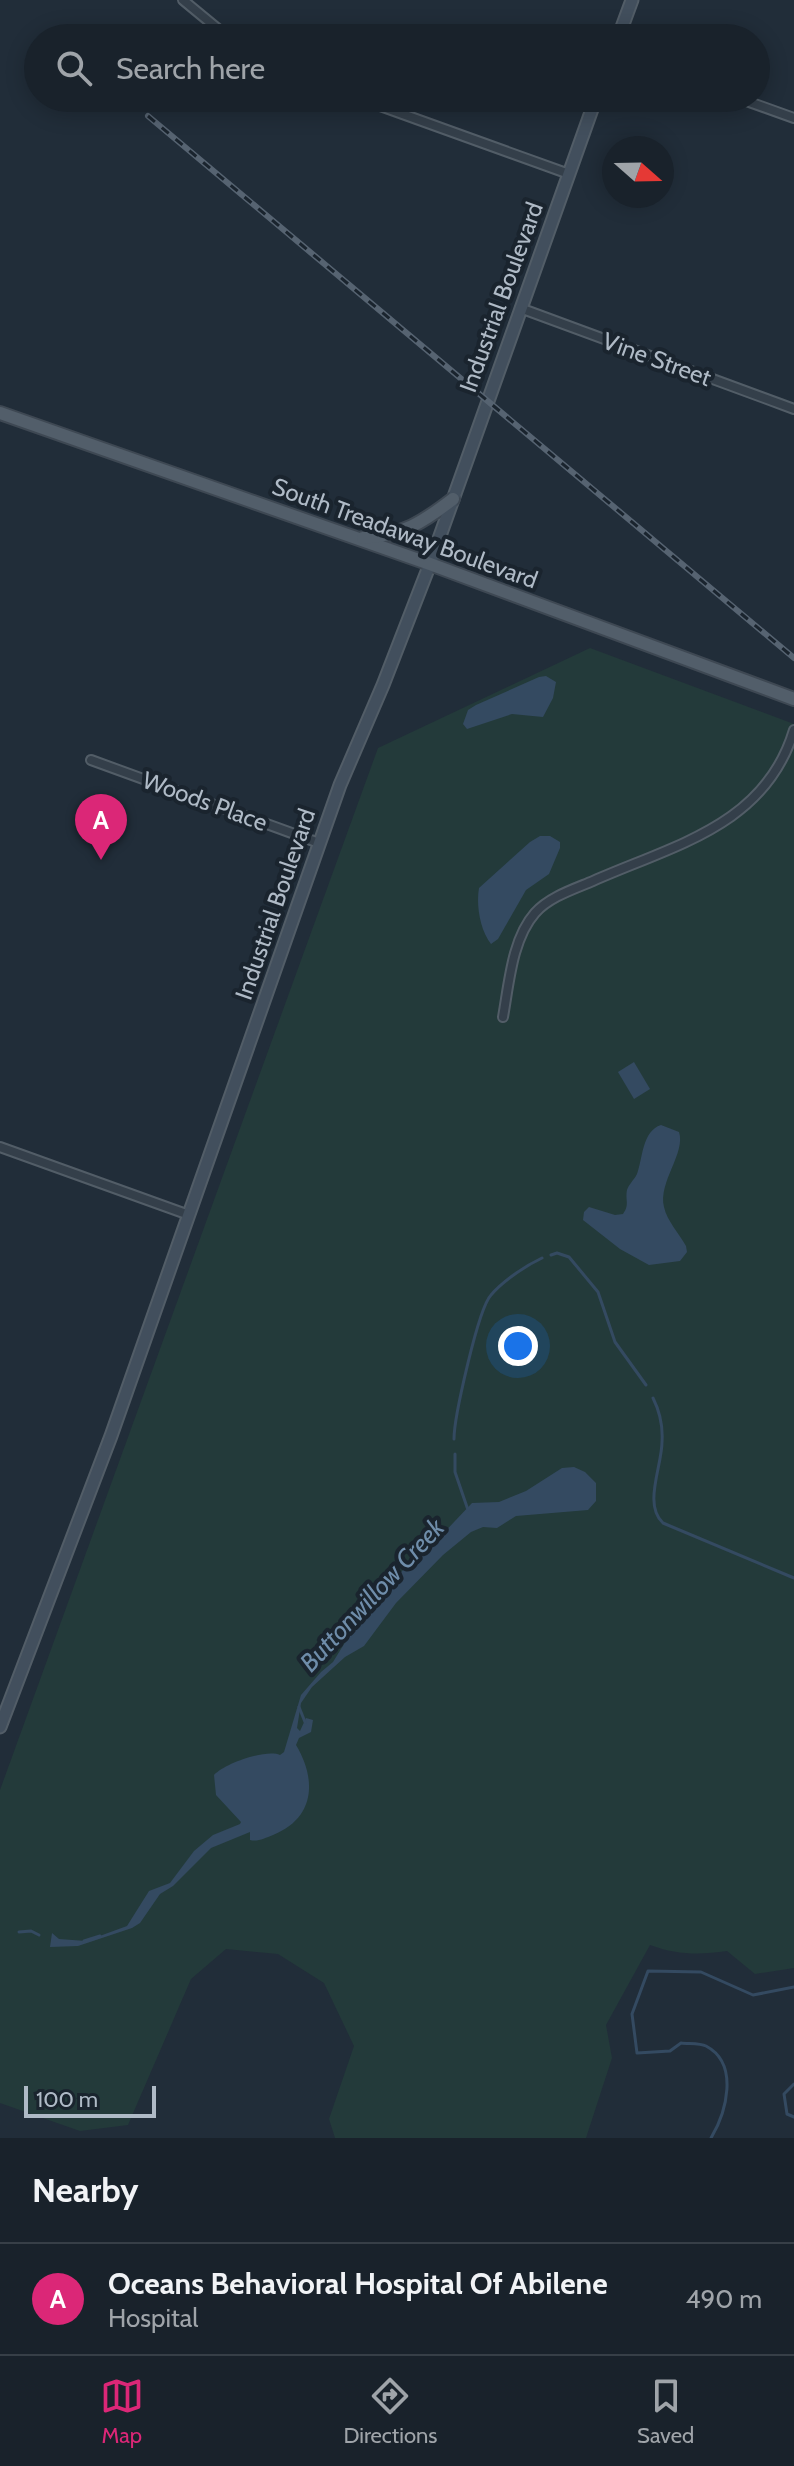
<!DOCTYPE html>
<html lang="en">
<head>
<meta charset="utf-8">
<style>
  :root { --surface:#19222b; --page:#262f37; --text:#f1f3f6; --muted:#9fa4a9; --line:#373f47; --accent:#db2777 }
  body { margin:0; font-family:Cabin,sans-serif; background:var(--page); color:var(--text) }
  .compass { position:absolute; left:602px; top:136px; width:72px; height:72px; border-radius:50%; background:var(--surface); box-shadow:0 4px 20px #0003; rotate:110deg }
  .scale { position:absolute; left:24px; bottom:20px; width:132px; box-sizing:border-box; padding-left:8px; border:4px solid #afbac6; border-top:0; font-size:22px; line-height:28px; white-space:nowrap; color:#afbac6; -webkit-text-stroke:6px #1a242e; paint-order:stroke }
  .you { position:absolute; left:518px; top:1346px; width:28px; height:28px; margin:-20px; border:6px solid #fff; border-radius:50%; background:#1a73e8; box-shadow:0 0 0 12px #1a73e833 }
  .badge { display:grid; place-items:center; width:52px; height:52px; border-radius:50%; background:var(--accent); color:#fff; font-size:26px; font-weight:700 }
  .pin { position:absolute; translate:-50% -66px; filter:drop-shadow(0 2px 4px #0008) }
  .pin::after { content:''; position:absolute; top:42px; width:28px; height:24px; background:inherit; clip-path:polygon(0 0,100% 0,50% 100%) }
  .list { margin:0; padding:0; list-style:none }
  h2 { display:flex; justify-content:space-between; align-items:center; height:104px; margin:0; padding:0 32px; font-size:34px }
  h2 small { font-size:26px; font-weight:400; color:var(--muted) }
  .list li { display:grid; grid-template-columns:52px 1fr auto; gap:24px; align-items:center; box-sizing:border-box; height:112px; padding:0 32px; border-top:2px solid var(--line) }
  .list b { display:block; font-size:30px; white-space:nowrap }
  .list p { margin:0; font-size:26px; white-space:nowrap; color:var(--muted) }
  .list em { font-size:26px; font-style:normal; color:var(--muted) }
  .icon { flex:none; width:44px; height:44px; fill:none; stroke:currentColor; stroke-width:2; stroke-linecap:round; stroke-linejoin:round }
  .map { position:relative; flex:none; width:794px; height:2138px; overflow:hidden }
  .search { position:absolute; background:var(--surface); box-shadow:0 4px 20px #0003; left:24px; right:24px; top:24px; height:88px; display:flex; align-items:center; gap:20px; box-sizing:border-box; padding:0 28px; border-radius:44px; color:var(--muted); font-size:30px }
  .sheet { height:216px; background:var(--surface) }
  nav { display:flex; justify-content:space-around; align-items:center; box-sizing:border-box; height:112px; border-top:2px solid var(--line); background:var(--surface); font-size:22px; color:var(--muted) }
  nav a { display:grid; justify-items:center; gap:4px }
  nav .on { color:var(--accent) }
  .map>svg:first-child { display:block }
  .green { fill:#233a3a }
  .water { fill:#344a61 }
  .lines { fill:none; stroke-linecap:round; stroke-linejoin:round }
  .stream { stroke:#344a61; stroke-width:3 }
  .minor-casing { stroke:#525d67; stroke-width:12 }
  .secondary-casing { stroke:#525d67; stroke-width:15 }
  .primary-casing { stroke:#3e4853; stroke-width:16 }
  .minor { stroke:#343f4a; stroke-width:8 }
  .secondary { stroke:#424f5d; stroke-width:11 }
  .primary { stroke:#525e6a; stroke-width:12 }
  .rail-casing { stroke:#566371; stroke-width:6 }
  .rail { stroke:#1a242e; stroke-width:3; stroke-dasharray:9; stroke-linecap:butt }
  .labels { text-anchor:middle; dominant-baseline:central; stroke-width:8; stroke-linejoin:round; paint-order:stroke }
  .street-label { font-size:24px; fill:#afbac6; stroke:#1a242e }
  .water-label { font-size:26px; font-style:italic; fill:#6f8daa; stroke:#1a242e }
</style>
</head>
<body>
<div class="map">
<svg width="794" height="2138" viewBox="0 0 794 2138">
  <rect width="100%" height="100%" fill="#212d39"/>
  <path class="green" d="M590,648l204,76v1244l-39,6 -28,-23c-27,4 -50,4 -77,-6l-44,80 6,33 -26,80h-251l-6,-19 25,-73 -30,-63 -46,-29 -52,-5 -35,30 -63,146 -48,6 -80,-28v-313l378,-1042z"/>
  <g class="water">
    <polygon points="546,676 556,682 553,698 543,717 512,714 467,729 463,724 468,710 476,705 539,677"/>
    <path d="M540,836h10l10,6v6l-11,26 -23,16 -28,49 -7,5c-11,-14 -15,-39 -12,-56l51,-46z"/>
    <polygon points="634,1062 650,1089 634,1099 618,1072"/>
    <path d="M661,1125l18,7c7,21 -21,50 -15,75 3,14 15,26 22,39l1,6 -7,9 -31,4 -29,-16 -37,-29 1,-8 5,-5 26,8 8,-1c7,-9 2,-14 4,-24 2,-6 7,-10 10,-16 6,-16 5,-43 24,-49z"/>
    <path d="M574,1467l11,5 11,11v18l-8,9 -72,6 -19,12 -14,-1 -12,5 -28,23 -47,48 -32,43 -19,11 -33,30 -11,16 -4,25 3,3 6,-13 7,2 -2,12 -12,6 -3,7c21,35 19,73 -23,90 -8,3 -15,7 -23,5v-8l-39,16 -38,38 -13,8 -20,29 -8,5 -54,18 -28,1 2,-14 7,6 27,2 41,-15 22,-35 21,-8 24,-32 19,-16 27,-11 1,-2 -25,-27 -2,-20c11,-12 52,-26 66,-20l4,-3 17,-57 20,-23 12,-10 19,-31 56,-67 30,-25 34,-36 27,-1 27,-11 36,-23z"/>
  </g>
  <g class="lines">
    <g class="stream">
      <polyline points="551,1255 557,1253 569,1257 598,1292 615,1342 646,1385"/>
      <path d="M653,1398c7,14 10,29 9,44 0,24 -19,63 1,81l131,55"/>
      <path d="M454,1439c0,-21 24,-130 37,-144 12,-14 34,-29 51,-37"/>
      <polyline points="455,1454 455,1472 468,1510"/>
      <polyline points="299,1707 305,1722"/>
      <polyline points="19,1932 31,1931 39,1935"/>
      <polyline points="84,1941 100,1936"/>
      <polyline points="794,2084 784,2094 787,2114 794,2117"/>
      <path d="M711,2138c15,-25 29,-74 -5,-92 -6,-3 -18,-2 -25,-3l-11,8 -33,2 -5,-39 16,-43 53,1 52,23 41,-8"/>
    </g>
    <g class="minor-casing">
      <g id="minor">
        <polyline points="183,0 229,38"/>
        <polyline points="358,98 569,174"/>
        <polyline points="738,98 794,118"/>
        <polyline points="520,308 794,409"/>
        <polyline points="91,760 319,843"/>
        <path d="M503,1017c6,-33 9,-78 32,-104 14,-16 39,-24 58,-32 81,-36 172,-55 201,-151"/>
        <polyline points="0,1147 189,1215"/>
      </g>
    </g>
    <g class="secondary-casing">
      <g id="secondary">
        <polyline points="618,38 632,0"/>
        <polyline points="0,1727 111,1436 340,785 383,685 430,564 596,98"/>
      </g>
    </g>
    <g class="primary-casing">
      <g id="primary">
        <polyline points="0,413 430,564 794,699"/>
        <path d="M363,538c40,-3 59,-15 90,-39"/>
      </g>
    </g>
    <use href="#minor" class="minor"/>
    <use href="#secondary" class="secondary"/>
    <use href="#primary" class="primary"/>
    <g class="rail-casing">
      <polyline id="rail" points="148,116 794,658"/>
    </g>
    <use href="#rail" class="rail"/>
  </g>
  <g class="labels">
    <g class="street-label">
      <text transform="translate(501 297) rotate(-70)">Industrial Boulevard</text>
      <text transform="translate(657 359) rotate(20)">Vine Street</text>
      <text transform="translate(405 533) rotate(20)">South Treadaway Boulevard</text>
      <text transform="translate(205 801) rotate(20)">Woods Place</text>
      <text transform="translate(275 904) rotate(-71)">Industrial Boulevard</text>
    </g>
    <g class="water-label">
      <text transform="translate(372 1595) rotate(-47)">Buttonwillow Creek</text>
    </g>
  </g>
</svg>
<svg class="compass" viewBox="-18 -18 36 36"><path d="M0-13l5 13h-10z" fill="#e53935"/><path d="M0 13l5-13h-10z" fill="#9fa4a9"/></svg>
<div class="scale">100 m</div>
<div class="you"></div>
<div class="pin badge" style="left:101px;top:860px">A</div>
<div class="search"><svg class="icon" aria-label="search" viewBox="0 0 24 24"><circle cx="10" cy="10" r="6"/><path d="M15 15l6 6"/></svg>Search here</div>
</div>
<section class="sheet">
<h2>Nearby<small></small></h2>
<ul class="list">
<li><span class="badge">A</span><div><b>Oceans Behavioral Hospital Of Abilene</b><p>Hospital</p></div><em>490 m</em></li>
</ul>
</section>
<nav>
<a class="on"><svg class="icon" aria-label="map" viewBox="0 0 24 24"><path d="M3 6l6-2 6 2 6-2v14l-6 2-6-2-6 2zM9 4v14M15 6v14"/></svg>Map</a>
<a><svg class="icon" aria-label="directions" viewBox="0 0 24 24"><path d="M12 3l9 9-9 9-9-9zM9 14v-3h6M13 9l2 2-2 2"/></svg>Directions</a>
<a><svg class="icon" aria-label="saved" viewBox="0 0 24 24"><path d="M7 4h10v16l-5-4-5 4z"/></svg>Saved</a>
</nav>
</body>
</html>
